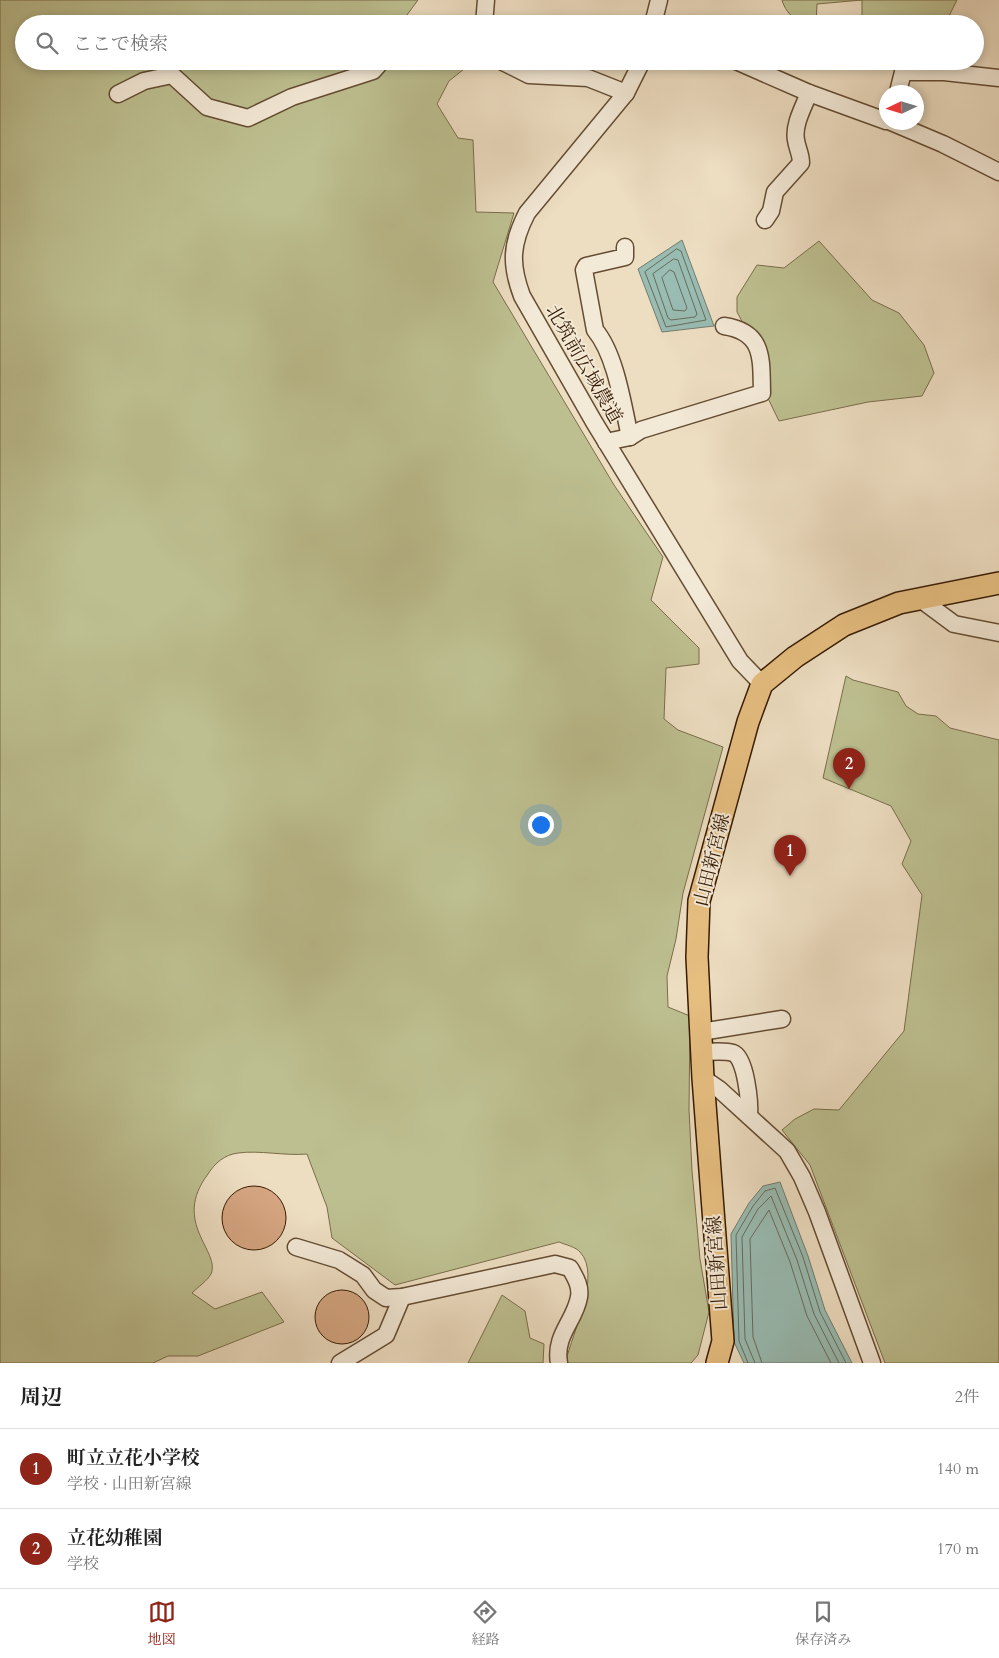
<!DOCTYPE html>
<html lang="ja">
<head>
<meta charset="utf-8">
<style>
  :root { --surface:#fff; --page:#f6f6f6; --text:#222; --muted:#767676; --line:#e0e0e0; --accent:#8f2418 }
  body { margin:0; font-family:Cardo,"Noto Serif JP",serif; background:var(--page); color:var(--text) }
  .compass { position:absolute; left:879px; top:85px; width:45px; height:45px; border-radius:50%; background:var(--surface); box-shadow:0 2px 8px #0003; rotate:266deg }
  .you { position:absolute; left:540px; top:824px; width:18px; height:18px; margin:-12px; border:4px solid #fff; border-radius:50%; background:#1a73e8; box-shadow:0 0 0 8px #1a73e833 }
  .badge { display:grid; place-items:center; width:32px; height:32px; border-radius:50%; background:var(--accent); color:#fff; font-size:16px; font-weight:700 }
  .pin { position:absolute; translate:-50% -41px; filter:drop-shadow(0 1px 2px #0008) }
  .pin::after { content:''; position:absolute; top:26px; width:18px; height:15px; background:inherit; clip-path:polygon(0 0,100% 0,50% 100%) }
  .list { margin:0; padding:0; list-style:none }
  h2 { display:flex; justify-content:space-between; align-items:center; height:65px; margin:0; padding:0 20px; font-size:21px }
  h2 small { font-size:16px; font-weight:400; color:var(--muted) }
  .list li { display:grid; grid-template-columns:32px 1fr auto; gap:15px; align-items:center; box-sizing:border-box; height:80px; padding:0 20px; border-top:1px solid var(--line) }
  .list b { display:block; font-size:19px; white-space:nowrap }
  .list p { margin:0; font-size:16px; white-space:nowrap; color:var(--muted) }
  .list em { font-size:16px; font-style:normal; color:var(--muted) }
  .icon { flex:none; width:28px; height:28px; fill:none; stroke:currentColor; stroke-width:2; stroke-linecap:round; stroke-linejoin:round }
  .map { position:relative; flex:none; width:999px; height:1363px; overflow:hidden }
  .search { position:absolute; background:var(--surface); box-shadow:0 2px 8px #0003; left:15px; right:15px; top:15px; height:55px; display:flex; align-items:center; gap:12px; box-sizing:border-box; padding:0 18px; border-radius:28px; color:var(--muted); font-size:19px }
  .sheet { height:225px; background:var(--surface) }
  nav { display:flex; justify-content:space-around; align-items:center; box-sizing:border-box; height:70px; border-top:1px solid var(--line); background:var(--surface); font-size:14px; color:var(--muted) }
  nav a { display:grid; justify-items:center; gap:2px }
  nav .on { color:var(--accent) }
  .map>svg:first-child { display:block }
  .green { fill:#bdbf90; stroke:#7a6d4a }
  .water { fill:#99bcb3; stroke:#727c6d }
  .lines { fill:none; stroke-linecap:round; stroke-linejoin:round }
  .shore { stroke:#686c5b; stroke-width:1 }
  .building { fill:#d5a681; stroke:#371b03 }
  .minor-casing { stroke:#644c32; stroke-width:19 }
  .major-casing { stroke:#371b03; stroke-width:24 }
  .minor { stroke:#f3e9d7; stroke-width:16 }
  .major { stroke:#e6be80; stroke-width:21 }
  .labels { text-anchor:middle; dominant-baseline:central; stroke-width:4; stroke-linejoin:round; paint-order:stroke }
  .street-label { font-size:19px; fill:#371b03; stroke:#f3e9d7 }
</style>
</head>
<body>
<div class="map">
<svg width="999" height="1363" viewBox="0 0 999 1363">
  <rect width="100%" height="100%" fill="#edddc1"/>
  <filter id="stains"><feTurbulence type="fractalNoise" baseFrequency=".004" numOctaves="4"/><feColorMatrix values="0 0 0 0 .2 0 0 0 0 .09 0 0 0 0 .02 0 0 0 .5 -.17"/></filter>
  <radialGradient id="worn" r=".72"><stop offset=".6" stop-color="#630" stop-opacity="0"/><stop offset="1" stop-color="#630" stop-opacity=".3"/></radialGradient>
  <g class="green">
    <path d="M0,0h418l-14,19 8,5h-388v37h450l-25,20 -12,23 21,34 15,2 3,72 38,1 -21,69 121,203 49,72 -12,43 48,48v16l-33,4 -2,51 14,11 45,17 -40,146 -7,46 -9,37 1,31 22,9 -1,94 3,61 8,88 9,53 -11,43 -7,8h-123l-2,-2c6,-28 36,-86 14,-109 -4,-5 -14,-7 -21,-10l-164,43 -63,-47 -5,-31 -20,-53c-23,2 -47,-4 -69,-1 -14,2 -23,10 -30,21 -37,49 13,77 3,100 -3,6 -14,14 -19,19l23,16 47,-17 22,30 -86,34h-30l-15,7h-153z"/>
    <path d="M782,0h175l-12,24h-83v-24l-45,4 -1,20c-16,0 -29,-7 -34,-24z"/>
    <polygon points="819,241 872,300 899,313 924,345 934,373 922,396 868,402 779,421 761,384 757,349 737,312 737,297 757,265 784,268"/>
    <polygon points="846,676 853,680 898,692 906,706 918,714 936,716 950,728 999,740 999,1363 885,1363 810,1165 782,1130 795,1119 814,1109 839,1110 904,1031 922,895 902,864 911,841 891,806 823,778"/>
    <polygon points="502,1295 525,1311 530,1338 544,1344 543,1363 468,1363"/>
  </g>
  <g class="water">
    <polygon points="682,240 714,326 662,332 638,269"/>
    <polygon points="780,1182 808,1256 825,1310 852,1363 744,1363 734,1342 731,1234 749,1203 763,1186"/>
  </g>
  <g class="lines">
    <g class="shore">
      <polygon points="677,249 681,251 706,320 666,327 645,272"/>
      <polygon points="674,259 678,260 697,314 695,317 671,320 668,318 653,274"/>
      <polygon points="670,270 674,272 687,308 685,311 673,310 662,278"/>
      <polyline points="748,1363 739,1341 736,1235 753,1206 765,1191 775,1188 803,1257 820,1312 846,1363"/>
      <polyline points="755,1363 745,1339 742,1237 758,1209 771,1196 797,1260 814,1314 839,1363"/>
      <polyline points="762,1363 753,1337 750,1239 769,1210 790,1262 807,1316 831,1363"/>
    </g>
  </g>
  <g class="building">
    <circle cx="254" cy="1218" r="32"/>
    <circle cx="342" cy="1317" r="27"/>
  </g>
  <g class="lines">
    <g class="minor-casing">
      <g id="minor">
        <polyline points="484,24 486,0"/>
        <polyline points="653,24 659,0"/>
        <polyline points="501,61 529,75 588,78 626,93"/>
        <path d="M642,61l-16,32 -99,120c-16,31 -17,51 -5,83l72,126 146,239 22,23"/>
        <polyline points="736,61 809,93 886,121"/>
        <polyline points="898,92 903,72 944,72 999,78"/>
        <polyline points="118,94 144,81 172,75 207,107 248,118 292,97 373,71 382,61"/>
        <polyline points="891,122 943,144 999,172"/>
        <path d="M765,220l6,-9 4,-19 26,-29c0,-9 -4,-15 -5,-23 -3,-15 8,-34 13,-47"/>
        <path d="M625,247v10l-39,9 -2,4 11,60c21,25 28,76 35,107"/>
        <path d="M606,442l24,-5 11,-7 121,-37c-1,-33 3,-61 -38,-67"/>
        <polyline points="919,598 954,624 999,633"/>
        <polyline points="701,1032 782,1019"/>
        <path d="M702,1052c8,0 23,-2 31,1 13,4 17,51 16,63"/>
        <polyline points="703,1078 719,1089 787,1151 802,1177 817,1212 872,1363"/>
        <path d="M296,1247l43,13 24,15 11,15 12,8 16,-1 153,-33 15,4c5,9 11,18 9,29 -4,24 -25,38 -20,66"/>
        <polyline points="340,1363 386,1335 402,1297"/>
      </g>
    </g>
    <g class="major-casing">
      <polyline id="major" points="717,1363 723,1341 703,1078 697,957 699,901 748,722 762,684 795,657 844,625 899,603 999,583"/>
    </g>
    <use href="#minor" class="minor"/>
    <use href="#major" class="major"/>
  </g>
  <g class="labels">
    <g class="street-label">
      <text transform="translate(584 364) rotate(60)">北筑前広域農道</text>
      <text transform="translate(712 860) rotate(-76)">山田新宮線</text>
      <text transform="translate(717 1263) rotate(-94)">山田新宮線</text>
    </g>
  </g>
  <rect width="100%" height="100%" filter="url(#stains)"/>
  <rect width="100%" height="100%" fill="url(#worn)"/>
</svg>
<svg class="compass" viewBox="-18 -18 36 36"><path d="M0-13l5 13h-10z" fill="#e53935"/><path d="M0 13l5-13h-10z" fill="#767676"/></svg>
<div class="you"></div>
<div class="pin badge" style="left:790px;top:876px">1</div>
<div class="pin badge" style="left:849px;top:789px">2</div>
<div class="search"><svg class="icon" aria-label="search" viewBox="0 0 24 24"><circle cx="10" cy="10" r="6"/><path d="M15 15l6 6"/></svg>ここで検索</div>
</div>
<section class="sheet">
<h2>周辺<small>2件</small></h2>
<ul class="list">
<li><span class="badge">1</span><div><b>町立立花小学校</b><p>学校 · 山田新宮線</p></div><em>140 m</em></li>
<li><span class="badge">2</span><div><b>立花幼稚園</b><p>学校</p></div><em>170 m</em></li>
</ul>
</section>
<nav>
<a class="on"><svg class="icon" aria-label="map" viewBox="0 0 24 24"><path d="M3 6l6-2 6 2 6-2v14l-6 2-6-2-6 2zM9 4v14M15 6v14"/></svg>地図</a>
<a><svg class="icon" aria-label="directions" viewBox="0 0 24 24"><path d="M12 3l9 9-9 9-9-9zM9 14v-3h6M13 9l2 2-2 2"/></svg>経路</a>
<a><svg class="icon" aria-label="saved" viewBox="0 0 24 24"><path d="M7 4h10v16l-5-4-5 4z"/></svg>保存済み</a>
</nav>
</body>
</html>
